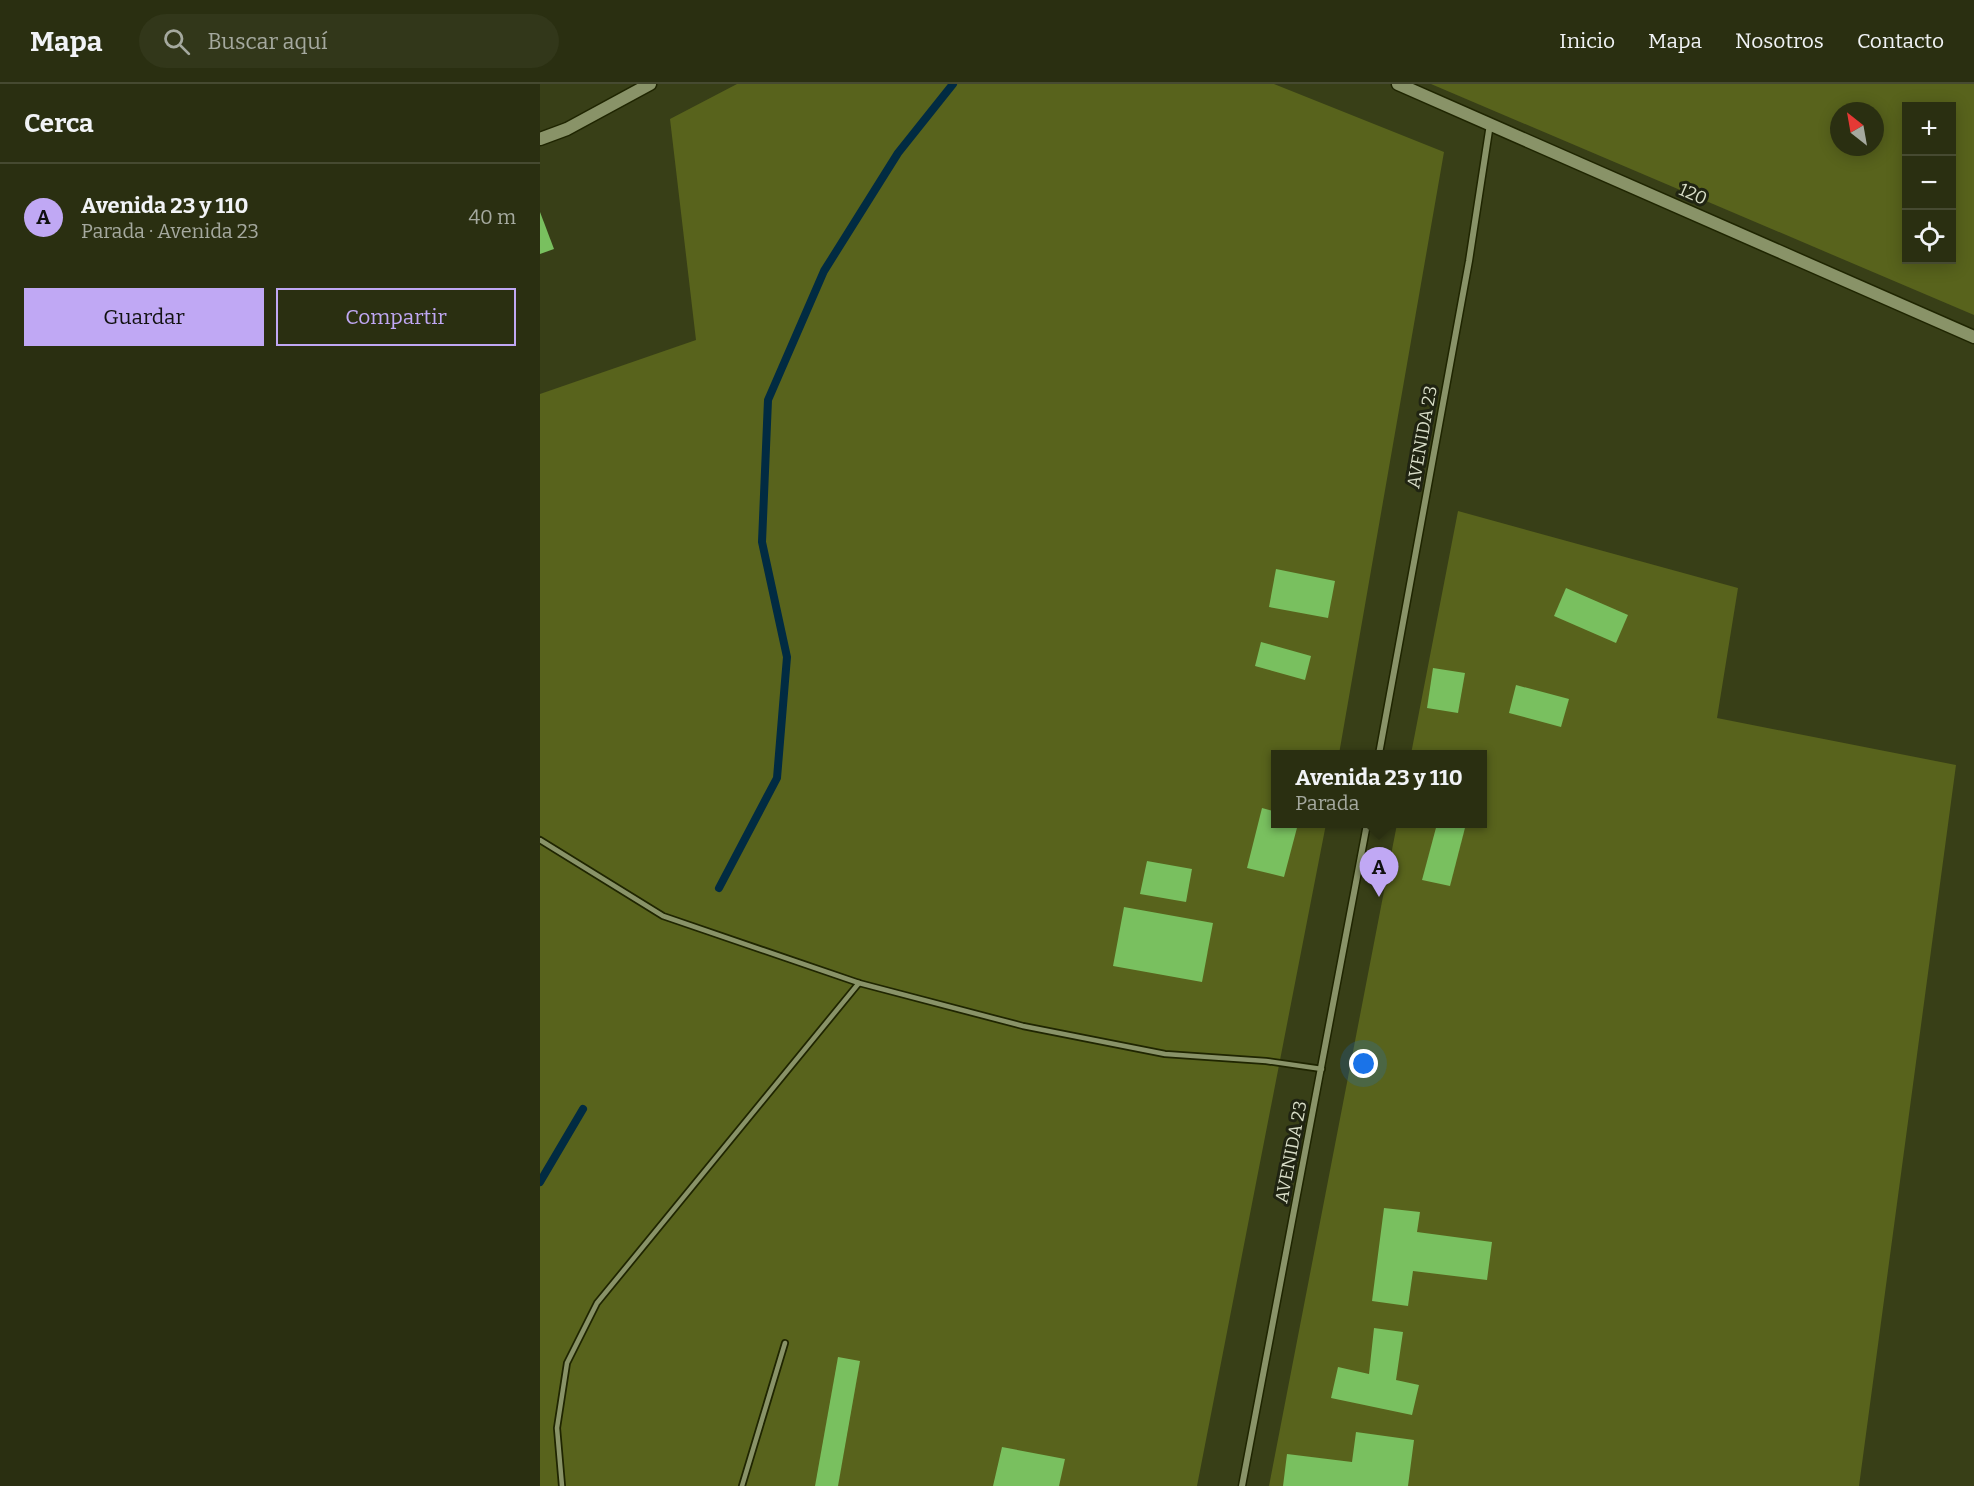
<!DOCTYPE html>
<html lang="es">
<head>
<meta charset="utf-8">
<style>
  :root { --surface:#2a2f11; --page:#32371a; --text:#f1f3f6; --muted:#a5a99f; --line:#464a31; --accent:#c0a8f4 }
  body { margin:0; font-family:Bitter,serif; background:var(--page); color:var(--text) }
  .controls { position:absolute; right:18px; top:18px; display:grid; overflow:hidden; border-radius:0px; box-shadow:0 3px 15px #0003 }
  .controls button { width:54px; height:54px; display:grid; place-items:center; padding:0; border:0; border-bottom:2px solid var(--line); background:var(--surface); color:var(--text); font:30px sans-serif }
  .compass { position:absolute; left:1290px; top:18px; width:54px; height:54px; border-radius:50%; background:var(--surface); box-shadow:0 3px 15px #0003; rotate:329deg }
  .you { position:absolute; left:824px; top:980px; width:21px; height:21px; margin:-15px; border:4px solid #fff; border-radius:50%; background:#1a73e8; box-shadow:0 0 0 9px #1a73e833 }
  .badge { display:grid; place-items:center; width:39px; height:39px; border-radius:50%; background:var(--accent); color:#111; font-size:20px; font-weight:700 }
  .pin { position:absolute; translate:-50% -50px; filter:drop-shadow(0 2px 3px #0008) }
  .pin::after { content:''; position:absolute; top:32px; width:21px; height:18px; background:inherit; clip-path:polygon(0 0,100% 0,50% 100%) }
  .popup { position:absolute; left:731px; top:666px; width:216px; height:78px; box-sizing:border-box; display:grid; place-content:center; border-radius:0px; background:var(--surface); filter:drop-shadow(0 2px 4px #0005); font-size:20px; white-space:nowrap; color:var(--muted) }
  .popup b { font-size:22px; color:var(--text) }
  .popup::after { content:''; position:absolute; left:50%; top:100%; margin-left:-12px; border:12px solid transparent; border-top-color:var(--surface) }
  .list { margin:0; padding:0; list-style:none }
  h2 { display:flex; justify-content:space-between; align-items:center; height:78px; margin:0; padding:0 24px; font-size:26px }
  h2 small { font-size:20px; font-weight:400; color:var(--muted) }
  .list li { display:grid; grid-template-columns:39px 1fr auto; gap:18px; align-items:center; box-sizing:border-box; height:108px; padding:0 24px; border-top:2px solid var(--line) }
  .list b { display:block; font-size:22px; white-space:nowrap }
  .list p { margin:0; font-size:20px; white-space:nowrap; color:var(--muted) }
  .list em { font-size:20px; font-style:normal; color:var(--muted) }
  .actions { display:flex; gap:12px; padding:18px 24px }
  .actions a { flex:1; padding:14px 0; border:2px solid var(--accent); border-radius:0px; text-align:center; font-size:21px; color:var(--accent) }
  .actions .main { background:var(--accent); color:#111 }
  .icon { flex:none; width:33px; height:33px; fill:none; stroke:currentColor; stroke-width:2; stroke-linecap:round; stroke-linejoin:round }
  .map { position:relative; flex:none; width:1434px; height:1402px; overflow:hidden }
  header { display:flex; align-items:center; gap:36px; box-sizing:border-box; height:84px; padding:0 30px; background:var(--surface); border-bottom:2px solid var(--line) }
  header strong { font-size:28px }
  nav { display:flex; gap:33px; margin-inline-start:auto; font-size:21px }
  .search { width:420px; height:54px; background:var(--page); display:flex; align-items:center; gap:15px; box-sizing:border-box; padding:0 21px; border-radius:33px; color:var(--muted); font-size:22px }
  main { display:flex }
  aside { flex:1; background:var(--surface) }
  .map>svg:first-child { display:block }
  .green { fill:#58631c; fill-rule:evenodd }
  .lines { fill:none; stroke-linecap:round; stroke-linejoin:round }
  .stream { stroke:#012b42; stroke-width:8 }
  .building { fill:#79c05f }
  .service-casing { stroke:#1f2500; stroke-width:8 }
  .minor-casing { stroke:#1f2500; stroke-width:9 }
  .secondary-casing { stroke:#1f2500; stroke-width:15 }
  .service { stroke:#899368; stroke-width:4.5 }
  .minor { stroke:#899368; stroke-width:6 }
  .secondary { stroke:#899368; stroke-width:12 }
  .labels { text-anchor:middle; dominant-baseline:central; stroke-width:6; stroke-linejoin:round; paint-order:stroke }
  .street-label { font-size:18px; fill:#d8ddc7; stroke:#202412 }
</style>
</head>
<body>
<header>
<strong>Mapa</strong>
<div class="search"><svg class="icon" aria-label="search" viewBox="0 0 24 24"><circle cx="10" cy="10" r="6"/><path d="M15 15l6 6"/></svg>Buscar aquí</div>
<nav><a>Inicio</a><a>Mapa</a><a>Nosotros</a><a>Contacto</a></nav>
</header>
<main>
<aside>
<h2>Cerca<small></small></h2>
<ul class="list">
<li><span class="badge">A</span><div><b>Avenida 23 y 110</b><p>Parada · Avenida 23</p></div><em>40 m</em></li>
</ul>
<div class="actions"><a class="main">Guardar</a><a>Compartir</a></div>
</aside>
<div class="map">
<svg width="1434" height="1402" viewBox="0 0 1434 1402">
  <rect width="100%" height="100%" fill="#383f17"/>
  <g class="green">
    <polygon points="197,0 734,0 904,68 799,670 736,670 736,740 786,740 657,1402 0,1402 0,310 156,256 130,35"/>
    <path d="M891,0h543v231zM1366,22h46v154h-46zM1299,27h36v36h-36z"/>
    <polygon points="918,427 1198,504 1177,634 1416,681 1319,1402 729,1402 857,740 942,740 942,670 871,670"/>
  </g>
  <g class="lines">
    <g class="stream">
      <polyline points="179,804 237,694 247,573 222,458 228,316 284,187 358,69 413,0"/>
      <polyline points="0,1098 43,1025"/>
    </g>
  </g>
  <g class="building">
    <polygon points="0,128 14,165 0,170"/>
    <polygon points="736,485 795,497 788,534 729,523"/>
    <polygon points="1026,504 1088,531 1076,559 1014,532"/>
    <polygon points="721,558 771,572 765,596 715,582"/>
    <polygon points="893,584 925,589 918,629 887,624"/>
    <polygon points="976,601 1029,615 1021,643 969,629"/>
    <polygon points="722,724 736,728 736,740 758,740 744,793 707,784"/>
    <polygon points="897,740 926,740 910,802 882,796"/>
    <polygon points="607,777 652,785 646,818 600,810"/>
    <polygon points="584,823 673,839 662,898 573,882"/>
    <polygon points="844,1124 880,1128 877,1148 952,1158 947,1196 873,1187 868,1222 832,1217"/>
    <polygon points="834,1244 863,1248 856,1296 879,1301 872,1331 791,1314 798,1283 829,1290"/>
    <polygon points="298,1273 320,1277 298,1402 275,1402"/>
    <polygon points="816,1348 874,1356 868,1402 743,1402 747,1370 812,1378"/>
    <polygon points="462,1363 525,1375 519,1402 453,1402"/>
  </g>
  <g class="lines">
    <g class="service-casing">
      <g id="service">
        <polyline points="0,756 123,832 319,899 483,942 625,970 726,977 782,985"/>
        <polyline points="22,1402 17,1344 27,1279 57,1219 319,899"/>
        <polyline points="202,1402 245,1259"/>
      </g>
    </g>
    <g class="minor-casing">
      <g id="minor">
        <polyline points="839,670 929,177 950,40"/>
        <polyline points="702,1402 827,740"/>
      </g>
    </g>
    <g class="secondary-casing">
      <g id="secondary">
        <polyline points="858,0 1434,253"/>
        <polyline points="0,55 27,45 110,0"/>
      </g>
    </g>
    <use href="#service" class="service"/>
    <use href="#minor" class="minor"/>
    <use href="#secondary" class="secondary"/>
  </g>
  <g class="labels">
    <g class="street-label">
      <text transform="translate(1153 110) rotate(24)">120</text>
      <text transform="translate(882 353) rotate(-80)">AVENIDA 23</text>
      <text transform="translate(751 1068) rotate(-79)">AVENIDA 23</text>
    </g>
  </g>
</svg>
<div class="controls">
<button>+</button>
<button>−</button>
<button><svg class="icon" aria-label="locate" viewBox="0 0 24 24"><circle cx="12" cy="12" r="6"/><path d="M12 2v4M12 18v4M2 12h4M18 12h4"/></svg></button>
</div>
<svg class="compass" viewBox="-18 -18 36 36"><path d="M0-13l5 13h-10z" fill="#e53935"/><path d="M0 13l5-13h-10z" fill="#a5a99f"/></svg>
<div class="you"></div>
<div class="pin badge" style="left:839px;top:813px">A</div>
<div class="popup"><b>Avenida 23 y 110</b>Parada</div>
</div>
</main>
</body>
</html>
